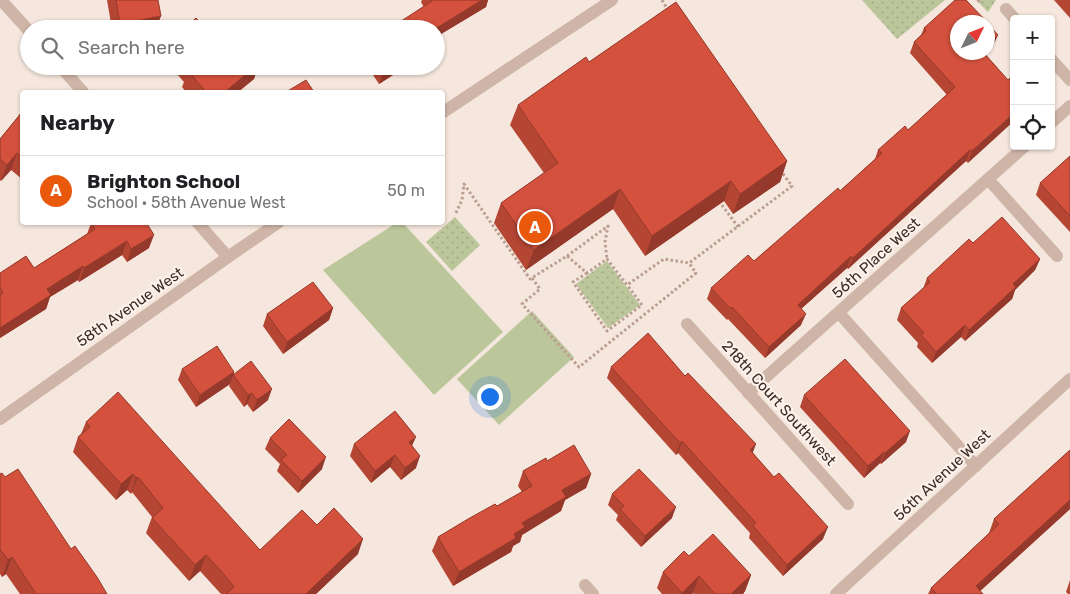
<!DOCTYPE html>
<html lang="en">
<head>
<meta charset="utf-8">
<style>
  :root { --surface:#fff; --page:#f6f6f6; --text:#202124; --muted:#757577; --line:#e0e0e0; --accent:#ea580c }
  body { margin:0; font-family:Rubik,sans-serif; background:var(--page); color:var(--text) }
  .controls { position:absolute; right:15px; top:15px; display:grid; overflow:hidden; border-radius:5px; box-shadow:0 1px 4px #0004 }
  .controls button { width:45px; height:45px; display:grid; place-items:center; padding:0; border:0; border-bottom:1px solid var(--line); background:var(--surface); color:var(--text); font:25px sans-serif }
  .compass { position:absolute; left:950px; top:15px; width:45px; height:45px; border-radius:50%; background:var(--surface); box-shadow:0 1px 4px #0004; rotate:47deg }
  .you { position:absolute; left:489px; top:396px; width:18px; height:18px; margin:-12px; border:4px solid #fff; border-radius:50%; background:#1a73e8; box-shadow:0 0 0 8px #1a73e833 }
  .badge { display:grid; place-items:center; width:32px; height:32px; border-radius:50%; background:var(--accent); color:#fff; font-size:16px; font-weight:700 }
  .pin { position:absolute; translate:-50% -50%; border:2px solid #fff; box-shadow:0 1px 5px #0006 }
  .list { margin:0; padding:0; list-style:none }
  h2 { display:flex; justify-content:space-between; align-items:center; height:65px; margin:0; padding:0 20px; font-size:21px }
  h2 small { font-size:16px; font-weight:400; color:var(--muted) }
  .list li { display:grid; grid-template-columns:32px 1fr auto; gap:15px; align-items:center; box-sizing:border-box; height:70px; padding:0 20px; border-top:1px solid var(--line) }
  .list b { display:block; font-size:19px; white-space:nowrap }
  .list p { margin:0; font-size:16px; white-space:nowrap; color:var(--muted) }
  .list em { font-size:16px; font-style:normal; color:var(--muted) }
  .icon { flex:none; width:28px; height:28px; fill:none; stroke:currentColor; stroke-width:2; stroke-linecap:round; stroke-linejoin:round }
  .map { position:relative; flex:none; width:1070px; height:594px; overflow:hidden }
  .search { position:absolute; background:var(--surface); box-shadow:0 1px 4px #0004; left:20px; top:20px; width:425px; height:55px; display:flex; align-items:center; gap:12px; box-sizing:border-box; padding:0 18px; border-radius:28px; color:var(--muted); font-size:19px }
  .panel { position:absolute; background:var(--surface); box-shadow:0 1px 4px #0004; left:20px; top:90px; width:425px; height:135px; border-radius:5px }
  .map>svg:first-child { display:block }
  .grass { fill:url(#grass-dots) }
  .garden { fill:#bcc69b }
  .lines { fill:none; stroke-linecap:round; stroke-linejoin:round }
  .path { stroke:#bb9e91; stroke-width:3; stroke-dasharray:2.5 2.5; stroke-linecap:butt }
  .lane { stroke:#cfb5a7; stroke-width:12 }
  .street { stroke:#cfb5a7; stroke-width:12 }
  .wall { fill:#b54634 }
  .shaded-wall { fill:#94392b }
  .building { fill:#d3513d; stroke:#94392b }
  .labels { text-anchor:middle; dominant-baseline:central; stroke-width:4.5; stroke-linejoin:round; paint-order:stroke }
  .street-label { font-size:15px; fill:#3b2c28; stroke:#fcf2ea }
</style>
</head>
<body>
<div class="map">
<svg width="1070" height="594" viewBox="0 0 1070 594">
  <defs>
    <pattern id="grass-dots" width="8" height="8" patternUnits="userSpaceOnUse" patternTransform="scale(1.25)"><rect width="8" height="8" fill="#bcc69b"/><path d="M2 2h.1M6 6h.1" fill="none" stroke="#a2aa86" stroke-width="1.8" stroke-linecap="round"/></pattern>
  </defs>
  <rect width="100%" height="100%" fill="#f5e7dd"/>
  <g class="grass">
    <polygon points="862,0 945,0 897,39"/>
    <polygon points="976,0 996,0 988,12"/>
    <polygon points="455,217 480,245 452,271 426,242"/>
    <polygon points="607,261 640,305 608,328 576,284"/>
  </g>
  <g class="garden">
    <polygon points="398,222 403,223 503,332 434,395 323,270"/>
    <polygon points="532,311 574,357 499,425 457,379"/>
  </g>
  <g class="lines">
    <g class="path">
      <polyline points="662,0 668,10"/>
      <polyline points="978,2 979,0"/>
      <polyline points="719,201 738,227"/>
      <polyline points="456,213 462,200 464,184 530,279 567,256 587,273 607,259 627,285 664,259 689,263 792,186 781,171"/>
      <polyline points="567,256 608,226 605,242 607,259"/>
      <polyline points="587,273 573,282 607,331 642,305 627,285"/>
      <polyline points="532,278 540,289 522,304 579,367 696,273 689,263"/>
    </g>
    <polyline class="lane" points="988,179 1057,256"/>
    <g class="street">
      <polyline points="1,0 29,31"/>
      <polyline points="1006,9 1015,19"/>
      <polyline points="1051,59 1070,80"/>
      <polyline points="60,66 83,92"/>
      <polyline points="442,113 612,0"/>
      <polyline points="1051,123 1070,106"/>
      <polyline points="197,222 228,257"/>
      <polyline points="839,313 976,466"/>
      <polyline points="687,324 848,504"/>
      <polyline points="748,393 1025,146"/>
      <polyline points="0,419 228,257 279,222"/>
      <polyline points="585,585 593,594"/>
      <polyline points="836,594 1070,379"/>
    </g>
  </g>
  <g class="wall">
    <polygon points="107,0 158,0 156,29 112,29"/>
    <polygon points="422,0 488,0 486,7 436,37 436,29 421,2"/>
    <polygon points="1054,0 1070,0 1070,18"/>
    <polygon points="924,28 985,54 1008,80 968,163 966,161 848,269 847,268 801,309 801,325 765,358 728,319 727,320 707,299 711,288 754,261 840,191 875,159 878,150 908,130 947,95 910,53 914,42 921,35"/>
    <polygon points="589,62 787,161 780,182 733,214 724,201 645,256 613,209 526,270 494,223 501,203 544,173 510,125 518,105"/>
    <polygon points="170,66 258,66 254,79 238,92 186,92 182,87 184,82"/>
    <polygon points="367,66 407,66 379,84"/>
    <polygon points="22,112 22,179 11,170 1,181 0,180 0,139"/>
    <polygon points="1070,156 1070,232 1036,195 1040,183"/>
    <polygon points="91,223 149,248 127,262 122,255 79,282 78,280 50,297 46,309 0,338 0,273 34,268 87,234"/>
    <polygon points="973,243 1040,259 1035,270 1015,290 1012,299 965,341 961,337 932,363 917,347 918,343 897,320 901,308 923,289 927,278"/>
    <polygon points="333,308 329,320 283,354 263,326 267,314"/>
    <polygon points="611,367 753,453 823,539 783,576 749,538 750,533 678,453 676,455 607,378"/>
    <polygon points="182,369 234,372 234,374 268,400 253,412 247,404 244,407 229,386 230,384 196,407 178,380"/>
    <polygon points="804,395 906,442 881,464 880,463 864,478 800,407"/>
    <polygon points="86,422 260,550 317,525 358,554 316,594 221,594 200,571 189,581 146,533 152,517 132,492 131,494 127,490 116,500 73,452 78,437 81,434"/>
    <polygon points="270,438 322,469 298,493 277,471 280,464 265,449"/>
    <polygon points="354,444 412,446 416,468 401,480 390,467 371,483 350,456"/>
    <polygon points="1070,450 1070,509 980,591 983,594 928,594 931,588 989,533 994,519"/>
    <polygon points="547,461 591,474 586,488 565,500 561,511 522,535 520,542 513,546 511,552 453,586 432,551 438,537 497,506 522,492 518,486 523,471"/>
    <polygon points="0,474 5,477 71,549 107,594 20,594 6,574 2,577 0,574"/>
    <polygon points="612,494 672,518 641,547 616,520 618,515 608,505"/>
    <polygon points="689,556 751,575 745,591 743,594 694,594 693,593 692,594 662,594 657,588 663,572"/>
    <polygon points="1070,580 1070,594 1068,594 1066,592"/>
  </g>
  <g class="shaded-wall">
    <polygon points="482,0 488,0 486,7 436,37 436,29 435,29"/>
    <polygon points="161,16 156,29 119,29 120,24"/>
    <polygon points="998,35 993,46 988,52 988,44"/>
    <polygon points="256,66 258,66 254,79 238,92 225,92"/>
    <polygon points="393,66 407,66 379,84 383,73"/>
    <polygon points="1014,113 1014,121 968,163 972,151"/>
    <polygon points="970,150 966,161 848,269 853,258"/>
    <polygon points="17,153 11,170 1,181 7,165"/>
    <polygon points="787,161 780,182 733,214 740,194"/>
    <polygon points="731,181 724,201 645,256 652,236"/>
    <polygon points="620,189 613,209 526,270 534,250"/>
    <polygon points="154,235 149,248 127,262 131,249"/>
    <polygon points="127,241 122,255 79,282 84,268"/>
    <polygon points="851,256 847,268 793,316 798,305"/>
    <polygon points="1040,259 1035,270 1015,290 1012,299 965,341 969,330 1013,284"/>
    <polygon points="83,266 78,280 50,297 46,309 0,338 0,328 47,289"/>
    <polygon points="333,308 329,320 283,354 287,342"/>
    <polygon points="806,314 801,325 765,358 769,347"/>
    <polygon points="965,325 961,337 932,363 936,352"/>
    <polygon points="234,372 230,384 196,407 200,395"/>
    <polygon points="272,389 268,400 253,412 257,400"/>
    <polygon points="252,393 247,404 244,407 248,395"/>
    <polygon points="910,431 906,442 881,464 885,453"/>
    <polygon points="416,437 411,448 409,442"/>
    <polygon points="682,441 678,453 676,455 680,443"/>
    <polygon points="756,444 752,455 750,450"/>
    <polygon points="884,452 880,463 864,478 868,466"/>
    <polygon points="395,455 390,467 371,483 375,471"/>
    <polygon points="420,456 416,468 401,480 405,468"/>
    <polygon points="326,457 322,469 298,493 302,481"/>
    <polygon points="133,474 127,490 116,500 121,484"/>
    <polygon points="591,474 586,488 565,500 561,511 522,535 520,542 513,546 511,552 453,586 459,572 514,534 522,523 562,490"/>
    <polygon points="138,477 132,492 131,494 136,478"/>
    <polygon points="1070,500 1070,509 977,594 976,586"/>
    <polygon points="676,507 672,518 641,547 645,536"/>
    <polygon points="828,527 823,539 783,576 787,565"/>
    <polygon points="363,539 358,554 316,594 306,594"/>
    <polygon points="206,555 200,571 189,581 195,565"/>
    <polygon points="12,557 6,574 2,577 8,560"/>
    <polygon points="751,575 745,591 743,594 731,594"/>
    <polygon points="699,576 693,593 692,594 682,594"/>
  </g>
  <g class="building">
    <polygon points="116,0 158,0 161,16 120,24"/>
    <polygon points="431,0 482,0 435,29 389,29 432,1"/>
    <polygon points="955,0 966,0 987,22 958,22 958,52 983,52 1008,80 1010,78 1014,82 1014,113 972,151 970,150 853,258 851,256 798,305 806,314 769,347 732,307 731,309 711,288 748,255 754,261 838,188 840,191 882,153 878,150 905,126 908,130 955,87 914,42 926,31 924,28"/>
    <polygon points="676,2 787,161 740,194 731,181 652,236 620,189 534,250 501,203 558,163 518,105 586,57 589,62"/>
    <polygon points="196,18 205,29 184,29"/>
    <polygon points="988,24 998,35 988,44"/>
    <polygon points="190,66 256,66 225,92 206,92 188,71 191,68"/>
    <polygon points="379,66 393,66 383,73"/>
    <polygon points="306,80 314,92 286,92"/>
    <polygon points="22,112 22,158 17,153 7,165 0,159 0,139"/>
    <polygon points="1070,156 1070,216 1040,183"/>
    <polygon points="1002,217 1040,259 1013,284 1016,287 969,330 965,325 936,352 921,335 924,333 901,308 930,282 927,278 969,239 973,243"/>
    <polygon points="92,222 146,222 154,235 131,249 127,241 84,268 83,266 47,289 51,295 0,328 0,295 3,293 0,288 0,273 26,256 34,268 95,229 91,223"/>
    <polygon points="313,282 333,308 287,342 267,314"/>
    <polygon points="648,333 685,376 688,373 756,444 750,450 774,477 779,473 828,527 787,565 753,526 756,523 682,441 680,443 611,367"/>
    <polygon points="217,346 234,372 200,395 182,369"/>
    <polygon points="845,359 910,431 885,453 884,452 868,466 804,395"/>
    <polygon points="251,361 272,389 257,400 252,393 248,395 233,375"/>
    <polygon points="118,392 260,550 302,510 317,525 334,508 363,539 306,594 226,594 234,587 222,572 206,555 195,565 152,518 163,508 138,477 136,478 133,474 121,484 78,437 90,427 86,422"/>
    <polygon points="395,411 416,437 409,442 420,456 405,468 395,455 375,471 354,444"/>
    <polygon points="289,419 326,457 302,481 281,460 287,455 270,438"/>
    <polygon points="574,445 591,474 562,490 566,497 522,523 525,527 514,534 516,538 459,572 438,537 468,519 495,504 497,506 532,486 523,471 546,458 547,461"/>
    <polygon points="1070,450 1070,500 976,586 983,594 937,594 931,588 999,524 994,519"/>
    <polygon points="18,469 71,549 75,546 97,577 107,594 36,594 12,557 8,560 0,549 0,474 2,473 5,477"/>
    <polygon points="639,469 676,507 645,536 620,509 624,506 612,494"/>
    <polygon points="713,534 751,575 731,594 715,594 699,576 682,593 663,572 684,551 689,556"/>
  </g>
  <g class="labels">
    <g class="street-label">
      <text transform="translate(876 258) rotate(-42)">56th Place West</text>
      <text transform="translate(130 307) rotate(-35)">58th Avenue West</text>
      <text transform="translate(779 403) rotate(48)">218th Court Southwest</text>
      <text transform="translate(942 475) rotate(-43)">56th Avenue West</text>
    </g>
  </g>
</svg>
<div class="controls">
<button>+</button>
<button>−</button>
<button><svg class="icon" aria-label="locate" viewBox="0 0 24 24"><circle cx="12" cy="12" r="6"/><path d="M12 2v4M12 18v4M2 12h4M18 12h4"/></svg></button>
</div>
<svg class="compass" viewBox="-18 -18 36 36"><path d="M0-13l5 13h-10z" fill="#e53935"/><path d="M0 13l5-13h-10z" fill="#757577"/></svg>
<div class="you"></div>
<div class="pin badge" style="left:535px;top:227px">A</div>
<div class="search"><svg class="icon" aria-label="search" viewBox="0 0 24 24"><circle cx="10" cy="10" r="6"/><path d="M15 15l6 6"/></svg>Search here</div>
<section class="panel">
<h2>Nearby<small></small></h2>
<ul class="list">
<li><span class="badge">A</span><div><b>Brighton School</b><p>School · 58th Avenue West</p></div><em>50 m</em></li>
</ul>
</section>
</div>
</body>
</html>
